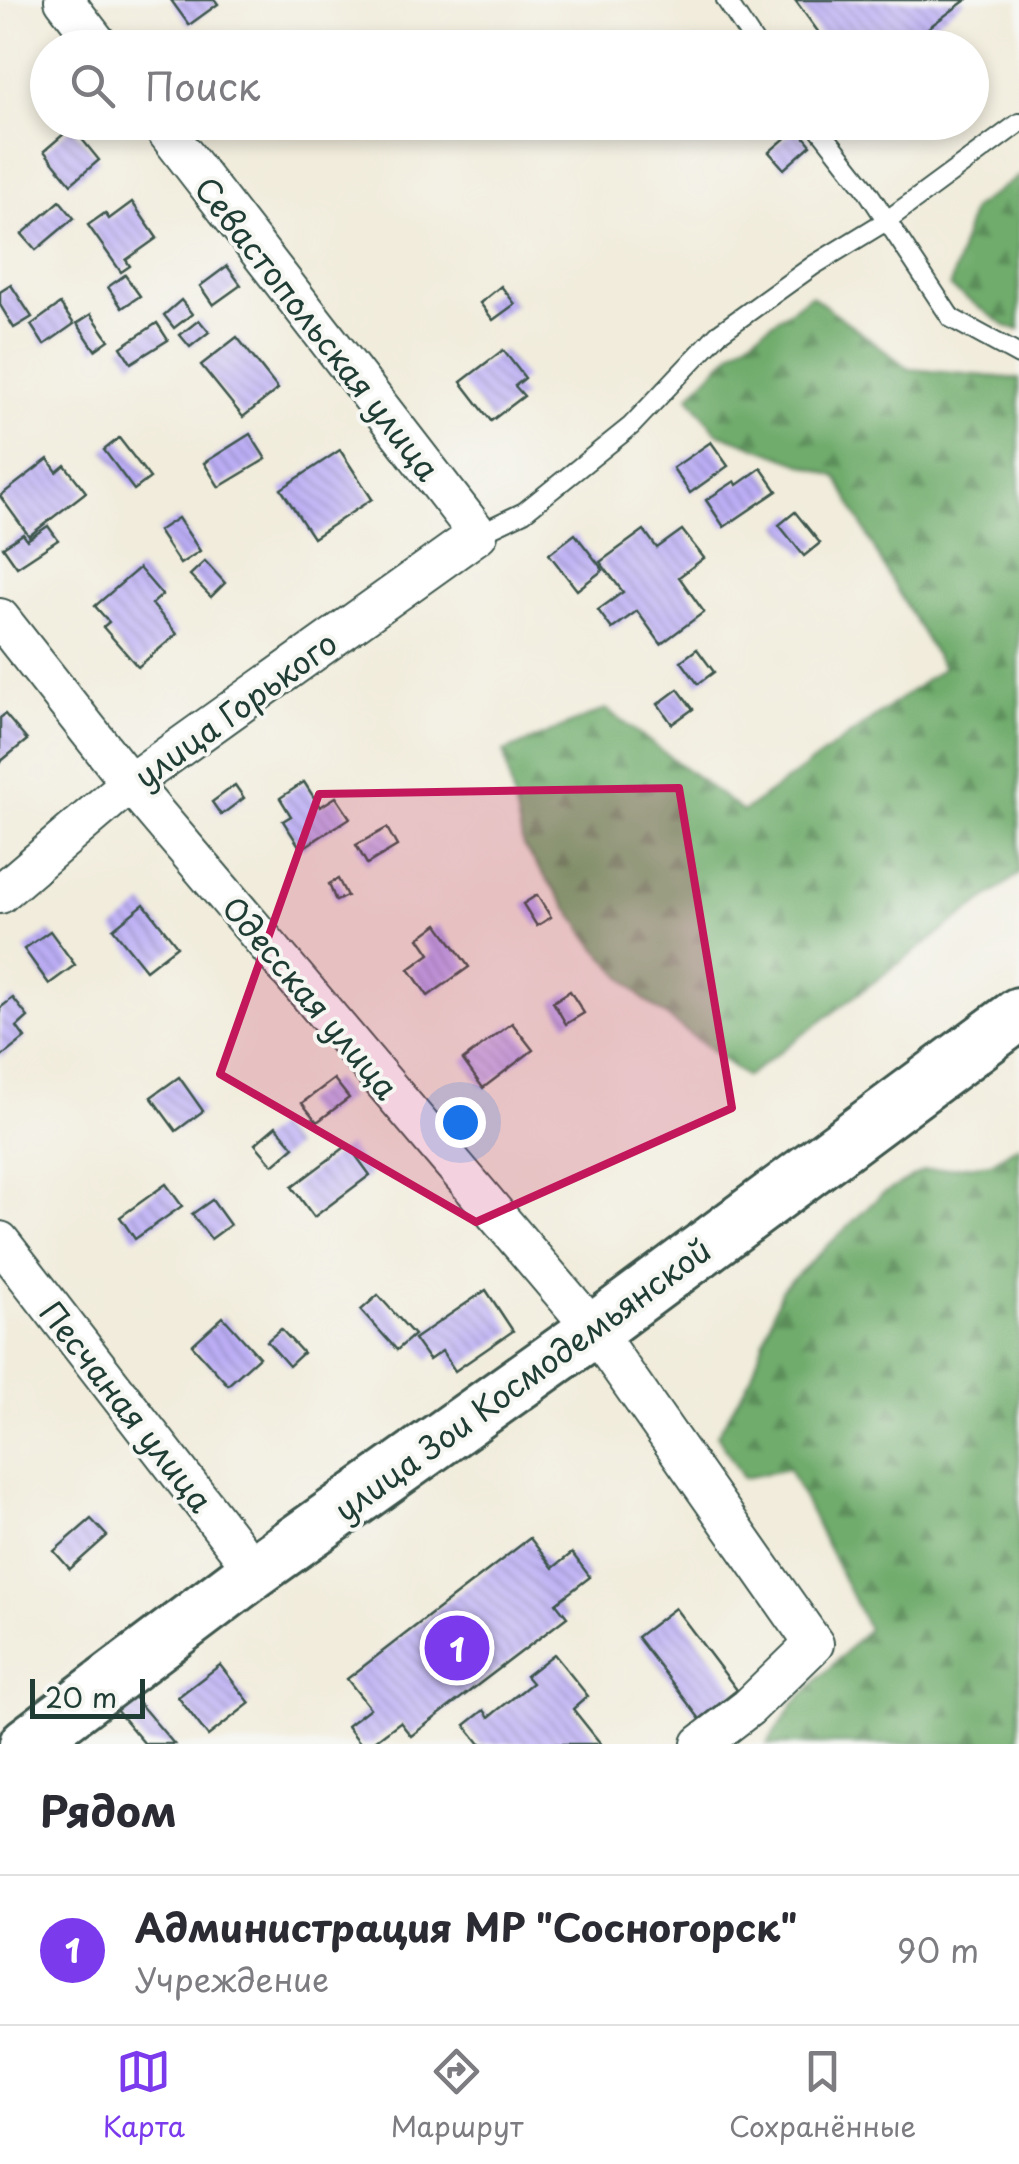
<!DOCTYPE html>
<html lang="ru">
<head>
<meta charset="utf-8">
<style>
  :root { --surface:#fff; --page:#f2f2f3; --text:#2b2b33; --muted:#7c7c81; --line:#e1e1e2; --accent:#7c3aed }
  body { margin:0; font-family:"Playpen Sans",sans-serif; background:var(--page); color:var(--text) }
  .scale { position:absolute; left:30px; bottom:25px; width:115px; box-sizing:border-box; padding-left:10px; border:5px solid #1f3d34; border-top:0; font-size:28px; line-height:35px; white-space:nowrap; color:#1f3d34; -webkit-text-stroke:8px #f6f6f2; paint-order:stroke }
  .you { position:absolute; left:460px; top:1122px; width:35px; height:35px; margin:-25px; border:8px solid #fff; border-radius:50%; background:#1a73e8; box-shadow:0 0 0 15px #1a73e833 }
  .badge { display:grid; place-items:center; width:65px; height:65px; border-radius:50%; background:var(--accent); color:#fff; font-size:32px; font-weight:700 }
  .pin { position:absolute; translate:-50% -50%; border:5px solid #fff; box-shadow:0 2px 10px #0006 }
  .list { margin:0; padding:0; list-style:none }
  h2 { display:flex; justify-content:space-between; align-items:center; height:130px; margin:0; padding:0 40px; font-size:42px }
  h2 small { font-size:32px; font-weight:400; color:var(--muted) }
  .list li { display:grid; grid-template-columns:65px 1fr auto; gap:30px; align-items:center; box-sizing:border-box; height:150px; padding:0 40px; border-top:2px solid var(--line) }
  .list b { display:block; font-size:38px; white-space:nowrap }
  .list p { margin:0; font-size:32px; white-space:nowrap; color:var(--muted) }
  .list em { font-size:32px; font-style:normal; color:var(--muted) }
  .icon { flex:none; width:55px; height:55px; fill:none; stroke:currentColor; stroke-width:2; stroke-linecap:round; stroke-linejoin:round }
  .map { position:relative; flex:none; width:1019px; height:1744px; overflow:hidden }
  .search { position:absolute; background:var(--surface); box-shadow:0 5px 15px #0003; left:30px; right:30px; top:30px; height:110px; display:flex; align-items:center; gap:25px; box-sizing:border-box; padding:0 35px; border-radius:55px; color:var(--muted); font-size:38px }
  .sheet { height:280px; background:var(--surface) }
  nav { display:flex; justify-content:space-around; align-items:center; box-sizing:border-box; height:140px; border-top:2px solid var(--line); background:var(--surface); font-size:28px; color:var(--muted) }
  nav a { display:grid; justify-items:center; gap:5px }
  nav .on { color:var(--accent) }
  .map>svg:first-child { display:block }
  .forest { fill:url(#forest-firs); stroke:#487450; stroke-width:2.5 }
  .building { fill:url(#building-back-hatch) }
  .lines { fill:none; stroke-linecap:round; stroke-linejoin:round }
  .lane-casing { stroke:#3e574d; stroke-width:22 }
  .street-casing { stroke:#3e574d; stroke-width:42 }
  .secondary-casing { stroke:#3e574d; stroke-width:58 }
  .lane { stroke:#fff; stroke-width:18 }
  .street { stroke:#fff; stroke-width:38 }
  .secondary { stroke:#fff; stroke-width:52 }
  .marked { fill:#c2185b; fill-opacity:0.2; stroke:#c2185b; stroke-width:8; stroke-linejoin:round }
  .labels { text-anchor:middle; dominant-baseline:central; stroke-width:8; stroke-linejoin:round; paint-order:stroke }
  .street-label { font-size:32px; fill:#1f3d34; stroke:#f6f6f2 }
</style>
</head>
<body>
<div class="map">
<svg width="1019" height="1744" viewBox="0 0 1019 1744">
  <defs>
    <pattern id="forest-firs" width="22" height="20" patternUnits="userSpaceOnUse" patternTransform="scale(2.5)"><rect width="22" height="20" fill="#70ac6c"/><path d="M5 1l3.5 6h-7zM16 11l3.5 6h-7z" fill="#5b8d5a"/></pattern>
    <pattern id="building-back-hatch" width="6" height="6" patternUnits="userSpaceOnUse" patternTransform="scale(2.5)"><rect width="6" height="6" fill="#bcadf5"/><path d="M-1 5l2 2M0 0l6 6M5-1l2 2" fill="none" stroke="#988ec7"/></pattern>
  </defs>
  <rect width="100%" height="100%" fill="#f6f6f2"/>
  <filter id="ink" filterUnits="userSpaceOnUse"><feTurbulence type="fractalNoise" baseFrequency=".01" numOctaves="2"/><feDisplacementMap in="SourceGraphic" scale="20" xChannelSelector="R" yChannelSelector="G"/><feConvolveMatrix kernelMatrix="1 2 1 2 8 2 1 2 1" color-interpolation-filters="sRGB"/></filter>
  <filter id="wash" filterUnits="userSpaceOnUse"><feTurbulence type="fractalNoise" baseFrequency=".0048" numOctaves="4" result="noise"/><feDisplacementMap in="SourceGraphic" scale="40" xChannelSelector="R" yChannelSelector="G"/><feGaussianBlur stdDeviation="2.25" result="paint"/><feColorMatrix in="noise" values="0 0 0 0 0 0 0 0 0 0 0 0 0 0 0 0 0 1.4 0 .05"/><feComposite in="paint" operator="in"/></filter>
  <g filter="url(#wash)">
    <rect width="100%" height="100%" fill="#f1ecdb"/>
    <g class="forest">
      <polygon points="1019,176 1019,330 1006,326 950,287 972,209"/>
      <polygon points="811,295 909,369 1019,379 1019,874 746,1077 641,997 597,949 523,846 504,752 606,709 743,812 943,668 889,577 837,477 716,432 689,396 733,351"/>
      <polygon points="1019,1145 1019,1744 767,1744 794,1704 868,1629 789,1469 743,1478 717,1435 752,1375 781,1290 881,1195 923,1171 991,1163"/>
    </g>
    <g id="blocks">
      <g class="building">
        <polygon points="171,0 215,0 218,4 189,25"/>
        <polygon points="795,0 966,0 901,48 830,48"/>
        <polygon points="72,127 99,160 71,184 44,151"/>
        <polygon points="797,128 811,145 784,169 769,152"/>
        <polygon points="60,201 74,218 36,250 22,234"/>
        <polygon points="132,202 157,238 126,260 130,266 121,272 88,225 105,213 109,219"/>
        <polygon points="227,266 241,285 213,305 200,286"/>
        <polygon points="125,275 140,296 122,308 108,287"/>
        <polygon points="11,285 32,317 14,328 0,305 0,292"/>
        <polygon points="501,286 515,304 493,320 480,303"/>
        <polygon points="181,300 192,314 174,328 164,315"/>
        <polygon points="60,304 74,324 44,345 31,325"/>
        <polygon points="91,314 109,340 95,350 77,323"/>
        <polygon points="199,320 209,332 190,347 180,335"/>
        <polygon points="157,323 168,340 131,363 121,347"/>
        <polygon points="237,337 278,389 243,417 201,365"/>
        <polygon points="503,350 525,378 515,386 524,396 491,421 461,382"/>
        <polygon points="250,434 266,459 219,487 204,463"/>
        <polygon points="119,438 150,478 134,490 104,450"/>
        <polygon points="711,442 728,466 690,493 673,468"/>
        <polygon points="340,450 372,499 313,538 281,489"/>
        <polygon points="48,459 57,472 65,465 86,492 29,536 0,496"/>
        <polygon points="761,468 777,491 724,527 706,500 735,481 737,485"/>
        <polygon points="795,512 820,543 804,556 779,525"/>
        <polygon points="178,518 200,551 180,564 158,531"/>
        <polygon points="48,526 58,540 17,567 3,547 23,534 27,540"/>
        <polygon points="644,530 657,548 682,530 704,558 679,577 704,612 661,644 637,611 612,629 598,610 623,592 600,562"/>
        <polygon points="575,534 603,570 577,590 549,554"/>
        <polygon points="205,561 225,583 211,597 190,575"/>
        <polygon points="139,568 162,595 152,604 177,634 138,667 103,627 109,622 95,606"/>
        <polygon points="697,649 714,672 698,684 681,661"/>
        <polygon points="678,689 693,709 672,724 658,704"/>
        <polygon points="5,714 27,740 0,762 0,718"/>
        <polygon points="304,782 320,807 336,797 350,818 301,849 283,821 291,816 280,798"/>
        <polygon points="235,785 244,798 221,815 212,802"/>
        <polygon points="387,828 397,846 367,864 356,845"/>
        <polygon points="338,879 347,896 336,901 329,884"/>
        <polygon points="537,895 551,917 537,926 523,904"/>
        <polygon points="144,904 177,946 146,970 113,929"/>
        <polygon points="438,924 469,967 428,996 409,969 430,954 419,938"/>
        <polygon points="50,931 75,965 49,984 24,949"/>
        <polygon points="570,991 584,1013 566,1024 553,1002"/>
        <polygon points="13,998 28,1017 17,1027 25,1038 0,1058 0,1008"/>
        <polygon points="512,1023 533,1050 483,1088 463,1060"/>
        <polygon points="179,1077 203,1111 176,1131 151,1097"/>
        <polygon points="334,1079 349,1098 317,1122 302,1103"/>
        <polygon points="276,1126 294,1147 273,1165 255,1144"/>
        <polygon points="348,1145 370,1175 314,1217 292,1187"/>
        <polygon points="166,1184 182,1206 135,1239 120,1217"/>
        <polygon points="212,1200 230,1225 211,1239 192,1214"/>
        <polygon points="486,1290 513,1331 455,1371 442,1351 429,1360 414,1339"/>
        <polygon points="378,1295 414,1335 397,1350 361,1310"/>
        <polygon points="223,1317 259,1357 228,1385 192,1345"/>
        <polygon points="281,1329 303,1353 289,1366 267,1341"/>
        <polygon points="91,1519 107,1536 70,1569 54,1551"/>
        <polygon points="530,1538 553,1568 572,1553 590,1577 556,1603 567,1617 411,1736 400,1722 371,1744 361,1744 347,1726 370,1708 347,1679"/>
        <polygon points="675,1608 737,1690 700,1719 637,1637"/>
        <polygon points="554,1654 588,1696 573,1709 601,1744 480,1744 465,1725 484,1710 489,1717 532,1683 526,1676"/>
        <polygon points="220,1665 250,1703 208,1736 178,1697"/>
        <polygon points="133,1696 174,1744 145,1744 116,1710"/>
      </g>
    </g>
  </g>
  <g filter="url(#ink)">
    <use href="#blocks" fill-opacity="0" stroke="#3e574d" stroke-width="2.5"/>
    <g class="lines">
      <g class="lane-casing">
        <g id="lane">
          <polyline points="726,0 758,48"/>
          <polyline points="814,122 864,186 951,318 1019,355"/>
          <polyline points="478,534 524,512 631,426 718,334 814,265 886,221 1019,123"/>
        </g>
      </g>
      <g class="street-casing">
        <g id="street">
          <polyline points="64,0 101,48"/>
          <polyline points="0,618 130,783 594,1330 814,1644 749,1707 701,1744"/>
          <polyline points="0,894 130,783 478,534 159,122"/>
          <polyline points="0,1241 255,1571"/>
        </g>
      </g>
      <g class="secondary-casing">
        <polyline id="secondary" points="26,1744 255,1571 594,1330 1019,1014"/>
      </g>
      <use href="#lane" class="lane"/>
      <use href="#street" class="street"/>
      <use href="#secondary" class="secondary"/>
    </g>
  </g>
  <path class="marked" d="M679,788l53,320 -256,114 -256,-148 99,-280z"/>
  <g class="labels">
    <g class="street-label">
      <text transform="translate(318 328) rotate(52)">Севастопольская улица</text>
      <text transform="translate(235 709) rotate(-36)">улица Горького</text>
      <text transform="translate(311 997) rotate(50)">Одесская улица</text>
      <text transform="translate(522 1379) rotate(-36)">улица Зои Космодемьянской</text>
      <text transform="translate(127 1406) rotate(52)">Песчаная улица</text>
    </g>
  </g>
</svg>
<div class="scale">20 m</div>
<div class="you"></div>
<div class="pin badge" style="left:457px;top:1648px">1</div>
<div class="search"><svg class="icon" aria-label="search" viewBox="0 0 24 24"><circle cx="10" cy="10" r="6"/><path d="M15 15l6 6"/></svg>Поиск</div>
</div>
<section class="sheet">
<h2>Рядом<small></small></h2>
<ul class="list">
<li><span class="badge">1</span><div><b>Администрация МР &quot;Сосногорск&quot;</b><p>Учреждение</p></div><em>90 m</em></li>
</ul>
</section>
<nav>
<a class="on"><svg class="icon" aria-label="map" viewBox="0 0 24 24"><path d="M3 6l6-2 6 2 6-2v14l-6 2-6-2-6 2zM9 4v14M15 6v14"/></svg>Карта</a>
<a><svg class="icon" aria-label="directions" viewBox="0 0 24 24"><path d="M12 3l9 9-9 9-9-9zM9 14v-3h6M13 9l2 2-2 2"/></svg>Маршрут</a>
<a><svg class="icon" aria-label="saved" viewBox="0 0 24 24"><path d="M7 4h10v16l-5-4-5 4z"/></svg>Сохранённые</a>
</nav>
</body>
</html>
